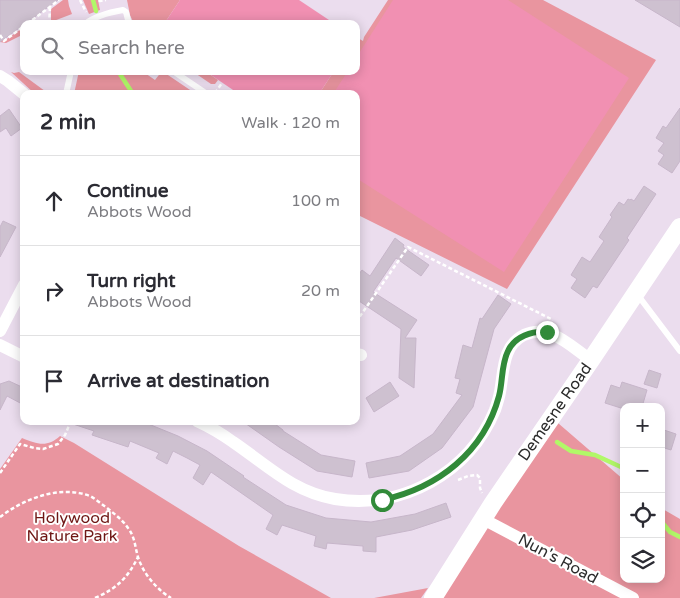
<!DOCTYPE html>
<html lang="en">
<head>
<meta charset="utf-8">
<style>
  :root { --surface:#fff; --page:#f2f2f3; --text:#2b2b33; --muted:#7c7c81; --line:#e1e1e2 }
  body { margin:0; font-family:"Varela Round",sans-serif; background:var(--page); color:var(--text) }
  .controls { position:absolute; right:15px; bottom:15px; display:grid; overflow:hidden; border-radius:10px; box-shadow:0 2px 12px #0003 }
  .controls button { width:45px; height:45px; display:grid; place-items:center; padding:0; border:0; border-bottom:1px solid var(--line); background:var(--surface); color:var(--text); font:25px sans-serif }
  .stop { position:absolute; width:15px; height:15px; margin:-11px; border:4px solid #318a39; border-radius:50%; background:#fff }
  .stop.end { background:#318a39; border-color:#fff; box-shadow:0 1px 5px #0008 }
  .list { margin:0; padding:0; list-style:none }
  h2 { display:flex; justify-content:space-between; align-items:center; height:65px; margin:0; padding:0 20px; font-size:21px }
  h2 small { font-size:16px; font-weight:400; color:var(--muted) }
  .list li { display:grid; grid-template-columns:32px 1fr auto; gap:15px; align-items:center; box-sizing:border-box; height:90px; padding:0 20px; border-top:1px solid var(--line) }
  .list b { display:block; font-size:19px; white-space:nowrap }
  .list p { margin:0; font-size:16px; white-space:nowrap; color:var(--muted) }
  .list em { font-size:16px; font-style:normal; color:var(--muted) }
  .icon { flex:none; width:28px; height:28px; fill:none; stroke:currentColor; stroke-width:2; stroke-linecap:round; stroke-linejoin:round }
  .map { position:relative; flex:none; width:680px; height:598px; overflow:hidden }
  .search { position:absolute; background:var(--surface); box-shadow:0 2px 12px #0003; left:20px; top:20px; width:340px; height:55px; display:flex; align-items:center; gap:12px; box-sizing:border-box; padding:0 18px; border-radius:10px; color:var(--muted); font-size:19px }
  .panel { position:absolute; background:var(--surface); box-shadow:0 2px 12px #0003; left:20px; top:90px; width:340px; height:335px; border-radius:10px }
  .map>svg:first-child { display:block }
  .green { fill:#e9959f }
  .pitch { fill:#f190b2 }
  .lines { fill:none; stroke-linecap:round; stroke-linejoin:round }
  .stream { stroke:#b1f868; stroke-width:4.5 }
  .building { fill:#cec1d0; stroke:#c7b6ca }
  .path { stroke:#fff; stroke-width:2.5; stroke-dasharray:4 2.5; stroke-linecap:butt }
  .lane { stroke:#fff; stroke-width:6 }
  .street { stroke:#fff; stroke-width:12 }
  .secondary { stroke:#fff; stroke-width:18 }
  .route { stroke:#318a39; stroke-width:6 }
  .labels { text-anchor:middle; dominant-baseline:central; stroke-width:4; stroke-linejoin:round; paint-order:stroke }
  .street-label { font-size:16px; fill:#2b2b2b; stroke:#fff }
  .park-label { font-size:16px; fill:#6f1715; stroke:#fff }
</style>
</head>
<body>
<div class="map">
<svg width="680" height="598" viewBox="0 0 680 598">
  <rect width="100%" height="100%" fill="#ebddee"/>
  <g class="green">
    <polygon points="63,0 68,0 69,6 72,14 51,22 51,9"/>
    <polygon points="83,0 98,0 100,10 89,14"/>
    <polygon points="127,0 180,0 164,24 134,24 130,15"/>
    <polygon points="388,0 543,0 656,60 507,289 356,214 356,94 319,94 334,71 356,71 356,37 363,41 364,37"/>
    <polygon points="24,27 24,34 6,43 0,42 0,36 4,41"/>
    <polygon points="79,71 142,71 155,80 162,71 196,94 74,94"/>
    <polygon points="192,71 205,71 218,80 215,84 211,84"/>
    <polygon points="11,72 14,73 19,72 49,94 35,94"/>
    <polygon points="551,417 624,480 624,579 661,579 661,508 680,519 680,598 433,598"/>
    <path d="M60,436l14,7 165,103 92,52h-331v-129l22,-31c15,6 25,10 38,-2z"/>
    <polygon points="428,588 421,598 374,598"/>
  </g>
  <g class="pitch">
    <polygon points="180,0 299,0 335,24 164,24"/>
    <polygon points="393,0 508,0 629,78 504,272 356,178 356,94 333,94 348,71 356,71 356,58"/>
    <polygon points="205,71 334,71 319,94 239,94"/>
  </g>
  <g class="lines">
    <g class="stream">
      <polyline points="93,0 96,11"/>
      <polyline points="118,71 133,94"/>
      <polyline points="557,442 571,451 595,455 621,467 624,471"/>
      <polyline points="661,521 670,532 680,537"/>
    </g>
  </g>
  <g class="building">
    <polygon points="0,0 58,0 0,42"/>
    <polygon points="635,0 680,0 680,27"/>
    <polygon points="680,108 680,161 672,173 658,164 664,155 658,151 664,143 656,138 663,126 666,128"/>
    <polygon points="9,109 22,128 11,136 6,128 0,132 0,116"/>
    <polygon points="644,186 656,194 627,238 629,240 597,288 593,286 585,298 571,288 577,279 571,275 582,257 590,262 604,241 599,237 612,217 610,215 619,202 624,205 628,199 630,200 631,199 634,201"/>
    <polygon points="3,221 16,227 0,257 0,227"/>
    <polygon points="395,238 404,245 403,247 429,265 421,276 396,258 373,292 417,320 405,338 416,338 414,388 399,378 401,329 356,299 356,278 362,270 370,276"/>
    <polygon points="498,295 511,304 494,329 473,407 442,448 409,471 369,478 366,463 400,456 433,434 462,395 456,393 460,379 455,378 463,345 472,348 480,318 482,319"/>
    <polygon points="649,370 661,374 657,388 644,384"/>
    <polygon points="9,381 24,388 24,405 7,396 0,410 0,384"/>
    <polygon points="390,382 399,396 374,412 366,398"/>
    <polygon points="622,382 647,390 642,407 624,407 624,409 605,403 611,385 620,388"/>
    <polygon points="70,421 141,421 178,436 207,451 244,476 243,477 286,505 326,518 371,522 415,514 446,503 451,517 412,530 376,537 376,552 363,551 363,546 327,543 326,549 314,546 316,536 282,525 277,535 266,529 273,515 211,472 203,485 193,478 200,465 187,458 173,451 167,464 156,458 159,453 130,441 128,447 92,435 94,431 70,423"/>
    <polygon points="242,421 271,421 283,430 283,431 321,455 355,461 352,477 317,471 279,447"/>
    <polygon points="661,429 676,434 671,450 661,447"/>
  </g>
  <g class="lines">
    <g class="path">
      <polyline points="80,0 86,12"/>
      <polyline points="99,0 100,1 106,0"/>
      <polyline points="27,24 59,0"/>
      <polyline points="49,24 50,8"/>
      <polyline points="0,35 4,41 24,26"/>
      <polyline points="215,93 222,83"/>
      <polyline points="356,322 408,247 551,319 552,321"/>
      <polyline points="0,473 20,444 34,448 43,449 58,444 65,435 71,421"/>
      <polyline points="458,480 468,476 477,475 480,478 480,488 482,493"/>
      <path d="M0,517c25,-19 60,-32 90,-21 6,3 11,8 16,11 8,7 16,12 22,21 7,9 7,19 10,29 5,16 18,32 33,41"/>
      <path d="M95,598c22,-10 32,-19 43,-41"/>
    </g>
    <g class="lane">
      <path d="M85,24c10,-8 26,-12 38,-14l3,2 3,12"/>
      <polyline points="173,71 207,94"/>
      <polyline points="66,94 71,71"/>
      <polyline points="637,294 680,351"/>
    </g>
    <g class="street">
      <polyline points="0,76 8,81 24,94"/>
      <polyline points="0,331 24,285"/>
      <polyline points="0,345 24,357"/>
      <polyline points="356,354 361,355"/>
      <path d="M197,421c13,6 25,13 36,21 34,23 60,50 102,57 67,11 134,-26 160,-89 2,-6 4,-12 5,-18 4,-21 2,-46 24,-57 26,-12 47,12 67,25"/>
      <polyline points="483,519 633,598"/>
    </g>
    <polyline class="secondary" points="433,598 493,503 591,360 680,227"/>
  </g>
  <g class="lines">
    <path class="route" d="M382,500c56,-12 102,-48 117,-104 4,-15 2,-31 9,-45 7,-15 24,-20 39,-19"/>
  </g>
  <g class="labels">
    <g class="street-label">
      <text transform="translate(555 412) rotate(-55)">Demesne Road</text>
      <text transform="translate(558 559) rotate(28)">Nun's Road</text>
    </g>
    <g class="park-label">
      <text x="72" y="518">Holywood<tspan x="72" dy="18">Nature Park</tspan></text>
    </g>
  </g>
</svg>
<div class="controls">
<button>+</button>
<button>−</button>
<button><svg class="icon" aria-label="locate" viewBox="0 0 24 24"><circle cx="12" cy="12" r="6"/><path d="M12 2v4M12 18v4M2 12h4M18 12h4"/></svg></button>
<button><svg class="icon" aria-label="layers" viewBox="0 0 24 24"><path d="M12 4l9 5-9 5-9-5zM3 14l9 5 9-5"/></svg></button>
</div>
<div class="stop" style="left:382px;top:500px"></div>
<div class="stop end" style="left:547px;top:332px"></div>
<div class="search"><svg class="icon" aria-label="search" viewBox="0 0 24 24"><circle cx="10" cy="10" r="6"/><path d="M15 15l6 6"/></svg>Search here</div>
<section class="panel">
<h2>2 min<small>Walk · 120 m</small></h2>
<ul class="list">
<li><svg class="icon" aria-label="ahead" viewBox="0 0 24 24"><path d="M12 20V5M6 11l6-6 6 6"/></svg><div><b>Continue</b><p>Abbots Wood</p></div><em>100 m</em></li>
<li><svg class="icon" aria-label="right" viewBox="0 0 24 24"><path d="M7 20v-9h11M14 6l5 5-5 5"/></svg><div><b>Turn right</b><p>Abbots Wood</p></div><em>20 m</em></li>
<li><svg class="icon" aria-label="arrive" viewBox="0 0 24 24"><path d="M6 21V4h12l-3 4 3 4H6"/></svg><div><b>Arrive at destination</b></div></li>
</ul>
</section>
</div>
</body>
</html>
